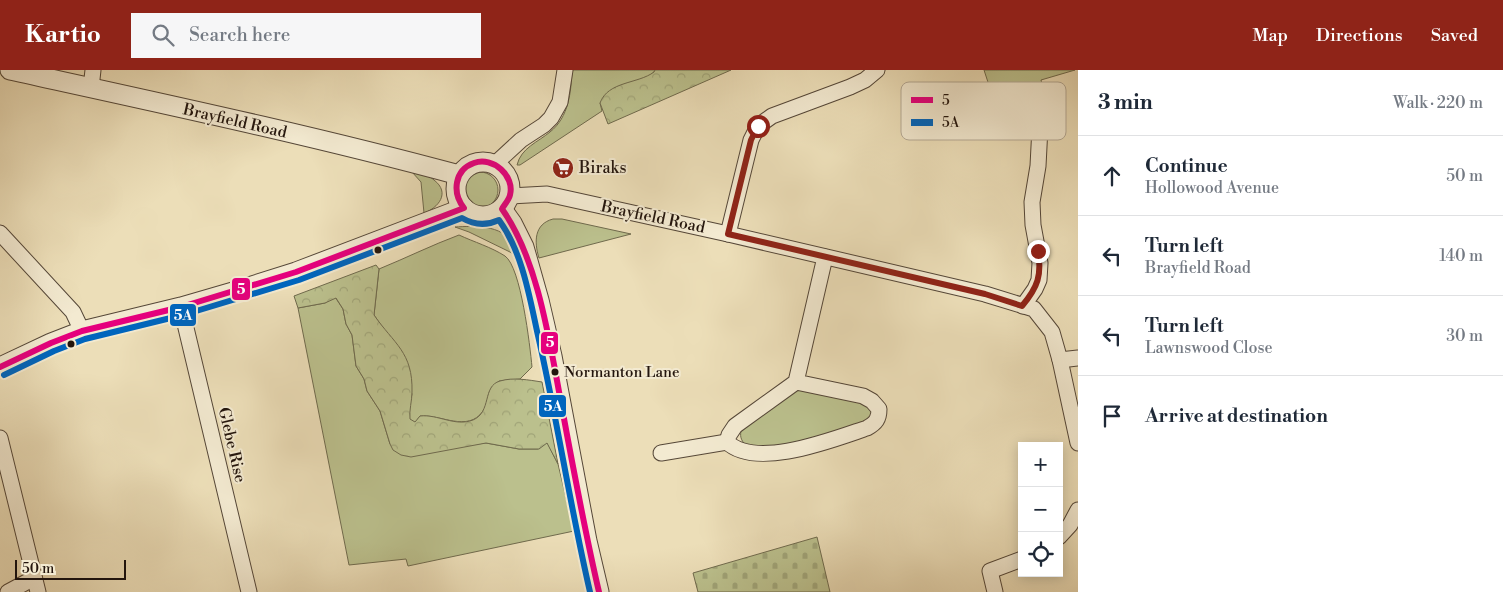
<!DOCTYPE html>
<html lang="en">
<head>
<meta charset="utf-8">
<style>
  :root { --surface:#fff; --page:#f6f6f7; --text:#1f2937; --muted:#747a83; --line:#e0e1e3; --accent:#8f2418 }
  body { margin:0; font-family:"Libre Bodoni",serif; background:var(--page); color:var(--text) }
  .controls { position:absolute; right:15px; bottom:15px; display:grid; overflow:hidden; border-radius:0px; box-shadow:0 2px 12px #0003 }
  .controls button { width:45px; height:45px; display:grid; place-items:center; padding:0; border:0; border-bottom:1px solid var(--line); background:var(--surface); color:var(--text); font:25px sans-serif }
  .scale { position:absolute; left:15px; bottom:12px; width:111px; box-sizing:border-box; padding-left:5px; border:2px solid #23150d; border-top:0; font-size:14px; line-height:18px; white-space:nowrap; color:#23150d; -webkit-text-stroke:4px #f3ead1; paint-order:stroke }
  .stop { position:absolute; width:15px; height:15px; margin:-11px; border:4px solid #8f2418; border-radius:50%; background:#fff }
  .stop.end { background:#8f2418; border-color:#fff; box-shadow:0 1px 5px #0008 }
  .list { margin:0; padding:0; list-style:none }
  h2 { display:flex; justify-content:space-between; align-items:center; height:65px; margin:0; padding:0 20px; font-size:21px }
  h2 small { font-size:16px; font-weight:400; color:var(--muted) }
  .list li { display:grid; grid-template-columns:32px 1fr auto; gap:15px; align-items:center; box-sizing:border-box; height:80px; padding:0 20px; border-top:1px solid var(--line) }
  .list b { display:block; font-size:19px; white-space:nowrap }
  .list p { margin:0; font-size:16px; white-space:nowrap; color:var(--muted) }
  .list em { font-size:16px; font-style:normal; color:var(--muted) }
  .icon { flex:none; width:28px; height:28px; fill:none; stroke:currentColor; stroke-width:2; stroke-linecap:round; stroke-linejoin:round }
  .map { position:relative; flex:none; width:1078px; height:522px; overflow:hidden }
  header { display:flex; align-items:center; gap:30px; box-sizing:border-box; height:70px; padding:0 25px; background:var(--accent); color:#fff }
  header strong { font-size:24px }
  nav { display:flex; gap:28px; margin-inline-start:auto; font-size:18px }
  .search { width:350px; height:45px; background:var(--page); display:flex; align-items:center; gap:12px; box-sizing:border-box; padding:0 18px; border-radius:0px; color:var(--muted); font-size:19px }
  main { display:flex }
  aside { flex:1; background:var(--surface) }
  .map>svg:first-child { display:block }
  .grass { fill:#bbc08d; stroke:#6f6a4d }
  .forest { fill:url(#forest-crowns); stroke:#6f6a4d }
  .cemetery { fill:url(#cemetery-stones); stroke:#6f6a4d }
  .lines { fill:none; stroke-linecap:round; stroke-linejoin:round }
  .minor-casing { stroke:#554738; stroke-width:17 }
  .tertiary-casing { stroke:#554738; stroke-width:21 }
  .minor { stroke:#f3ead1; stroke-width:15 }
  .tertiary { stroke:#f3ead1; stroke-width:19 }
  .bus-1-casing { stroke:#f3ead1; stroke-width:10 }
  .bus-2-casing { stroke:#f3ead1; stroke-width:10 }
  .bus-1 { stroke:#e5007d; stroke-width:6 }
  .bus-2 { stroke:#0065bd; stroke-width:6 }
  .route { stroke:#8f2418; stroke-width:6 }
  .bus-dot { fill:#23150d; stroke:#f3ead1; stroke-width:2 }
  .labels { text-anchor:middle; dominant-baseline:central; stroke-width:4; stroke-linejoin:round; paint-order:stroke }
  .bus-label { font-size:15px; fill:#23150d; stroke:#f3ead1; text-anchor:start }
  .street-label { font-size:16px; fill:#23150d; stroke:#f3ead1 }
  .poi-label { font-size:16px; fill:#23150d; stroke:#f3ead1; text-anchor:start }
  .key { fill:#f3ead1; stroke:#b5aa96; stroke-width:1 }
  .key-label { font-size:14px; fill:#23150d }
  .line-badge { stroke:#f3ead1; stroke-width:2 }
  .badge-label { font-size:14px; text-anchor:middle; font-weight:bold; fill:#fff }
</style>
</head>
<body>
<header>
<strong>Kartio</strong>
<div class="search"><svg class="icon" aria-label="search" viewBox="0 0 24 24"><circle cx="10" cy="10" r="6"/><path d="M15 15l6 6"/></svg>Search here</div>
<nav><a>Map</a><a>Directions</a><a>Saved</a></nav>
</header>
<main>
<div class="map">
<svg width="1078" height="522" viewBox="0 0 1078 522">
  <defs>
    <pattern id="forest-crowns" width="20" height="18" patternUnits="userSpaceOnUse" patternTransform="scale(1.25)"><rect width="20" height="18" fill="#bbc08d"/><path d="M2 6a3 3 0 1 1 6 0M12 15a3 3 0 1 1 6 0" fill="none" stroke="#a0a478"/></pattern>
    <pattern id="cemetery-stones" width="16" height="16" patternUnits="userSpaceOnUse" patternTransform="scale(1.25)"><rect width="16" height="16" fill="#bbc08d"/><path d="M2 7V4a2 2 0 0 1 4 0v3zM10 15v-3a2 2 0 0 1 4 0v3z" fill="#a0a478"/></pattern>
  </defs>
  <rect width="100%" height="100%" fill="#ecdeb8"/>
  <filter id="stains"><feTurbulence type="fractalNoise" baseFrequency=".004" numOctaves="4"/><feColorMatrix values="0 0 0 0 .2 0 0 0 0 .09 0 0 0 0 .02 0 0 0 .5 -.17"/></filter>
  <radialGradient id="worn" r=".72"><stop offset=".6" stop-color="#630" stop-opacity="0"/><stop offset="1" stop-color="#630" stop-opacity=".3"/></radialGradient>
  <g class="grass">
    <path d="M572,0h83l-1,2 -6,5 -34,11 -14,15 2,8 -82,54h-3c4,-17 21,-23 33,-33 19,-15 21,-40 22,-62z"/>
    <polygon points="984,0 1075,0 1041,10 1046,28 998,43"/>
    <path d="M412,102c7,2 17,3 22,8 17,13 4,28 -10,33l-3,-31z"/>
    <circle cx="480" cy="120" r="18"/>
    <path d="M553,149h9l69,15 -92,24c-5,-16 -5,-34 14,-39z"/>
    <path d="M455,157c18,-1 47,-3 58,17 6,10 10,22 14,33l-15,-24 -43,-21z"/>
    <path d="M459,165c15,7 32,12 46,21 16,11 25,90 27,111l-12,12 -21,2c-3,3 -9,7 -10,12 -2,6 -2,12 -6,18 -15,22 -43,3 -63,5l-5,7 -6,-4v-11l3,-14 -29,-66 -9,-13 5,-46c27,-11 53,-24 80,-34z"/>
    <polygon points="335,227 343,239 346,254 352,265 356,296 364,309 367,321 380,341 390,374 460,376 486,373 519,379 538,379 547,372 558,394 574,461 408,496 406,489 349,495 298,238 325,233"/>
    <path d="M793,318l70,12 9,12 -1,4 -8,9 -91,23 -26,-2c-5,-6 -7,-10 -4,-18z"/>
  </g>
  <g class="forest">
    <path d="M655,0h76l-123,54 -8,-21c8,-22 38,-19 54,-31z"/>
    <path d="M376,195l3,4 -5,46c20,29 39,37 38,77 0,9 -3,18 -2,27l5,3 5,-6c18,-2 35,11 53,4 19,-8 9,-34 27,-39 13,-4 29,-1 42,1l16,82 -11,-21 -8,6h-20l-33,-6 -75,14 -10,-2 -8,-5 -3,-6 -10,-33 -13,-20 -3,-12 -8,-13 -4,-31 -6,-11 -3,-15 -7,-11 -11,5 -27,5 -4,-12z"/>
  </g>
  <polygon class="cemetery" points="817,467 830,522 698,522 693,503"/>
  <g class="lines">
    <g class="minor-casing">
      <g id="minor">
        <polyline points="91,18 93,0"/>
        <polyline points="495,94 521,70 544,55 551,48 560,32 565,0"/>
        <polyline points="510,126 547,124 728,164 985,224 1034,239 1052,262 1060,290 1078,373"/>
        <polyline points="0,163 73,242 82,261"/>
        <polyline points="728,164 751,70 758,56 772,46 850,17 865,10 877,0"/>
        <polyline points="1023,236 1035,219 1039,210 1040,193 1033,155 1032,132 1038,96 1040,57"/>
        <polyline points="181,237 249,522"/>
        <polyline points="1060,290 1078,288"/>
        <path d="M796,312l-61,44 -6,9 -2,7c29,28 107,-3 140,-14 9,-5 12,-9 12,-19l-7,-8 -9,-5 -67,-14 29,-125"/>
        <polyline points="0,368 38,522"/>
        <polyline points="661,383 727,372"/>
        <polyline points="1059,467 1070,455 1078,440"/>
        <polyline points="8,522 34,508"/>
        <polyline points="995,522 990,501 1022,489"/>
      </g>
    </g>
    <g class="tertiary-casing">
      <g id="tertiary">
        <path d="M10,0c150,33 301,65 449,105"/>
        <circle cx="483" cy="119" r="27"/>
        <polyline points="502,139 512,153 524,177 539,230 552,286 587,471 599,522"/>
        <polyline points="0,297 51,273 82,261 181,237 236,221 296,202 464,138"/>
      </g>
    </g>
    <use href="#minor" class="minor"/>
    <use href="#tertiary" class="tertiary"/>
    <g class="bus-1-casing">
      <path id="bus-1" d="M0,297l51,-24 31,-12 99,-24 115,-35 168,-64c-12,-15 -10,-38 10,-45 19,-7 41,13 36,32 -1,5 -6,10 -8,14 35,49 47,129 58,188 12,65 24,131 39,195"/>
    </g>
    <g class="bus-2-casing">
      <path id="bus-2" d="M4,305l50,-24 31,-12 98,-24 116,-35 163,-62c12,7 24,8 37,2 23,32 30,74 38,111 20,87 33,175 53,261"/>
    </g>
    <use href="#bus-1" class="bus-1"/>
    <use href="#bus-2" class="bus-2"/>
  </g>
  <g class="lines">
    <path class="route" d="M758,56l-7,14 -23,94 257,60 37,12c16,-19 20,-31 16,-55"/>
  </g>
  <defs>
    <g id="supermarket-disc" transform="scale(1.125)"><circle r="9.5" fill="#8f2418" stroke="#f3ead1"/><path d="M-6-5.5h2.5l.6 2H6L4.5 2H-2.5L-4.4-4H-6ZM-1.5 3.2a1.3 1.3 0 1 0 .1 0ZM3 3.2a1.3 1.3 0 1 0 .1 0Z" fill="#fff"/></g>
  </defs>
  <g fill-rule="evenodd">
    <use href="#supermarket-disc" x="563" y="98"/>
  </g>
  <g class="bus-dot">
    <circle cx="378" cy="180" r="4.5"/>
    <circle cx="71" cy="274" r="4.5"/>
    <circle cx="555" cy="302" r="4.5"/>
  </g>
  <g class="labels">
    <g class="bus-label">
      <text x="564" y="302">Normanton Lane</text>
    </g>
    <g class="street-label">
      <text transform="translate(235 51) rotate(13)">Brayfield Road</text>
      <text transform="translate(653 147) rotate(12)">Brayfield Road</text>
      <text transform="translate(232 375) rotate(77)">Glebe Rise</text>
    </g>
    <g class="poi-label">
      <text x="579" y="98">Biraks</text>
    </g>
  </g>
  <rect x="901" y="12" width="165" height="58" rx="8" class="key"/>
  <rect x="911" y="27" width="22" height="6" fill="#e5007d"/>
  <rect x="911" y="49" width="22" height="7" fill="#0065bd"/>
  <g class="key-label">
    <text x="942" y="35">5</text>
    <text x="942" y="57">5A</text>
  </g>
  <g class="line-badge">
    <rect x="231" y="207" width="20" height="24" rx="5" fill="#e5007d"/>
    <rect x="169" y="233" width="28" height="24" rx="5" fill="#0065bd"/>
    <rect x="540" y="261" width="19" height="24" rx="5" fill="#e5007d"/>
    <rect x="538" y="324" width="29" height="24" rx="5" fill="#0065bd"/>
  </g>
  <g class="badge-label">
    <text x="241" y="224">5</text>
    <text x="183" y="250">5A</text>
    <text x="550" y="277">5</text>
    <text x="553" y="341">5A</text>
  </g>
  <rect width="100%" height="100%" filter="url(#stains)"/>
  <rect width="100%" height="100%" fill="url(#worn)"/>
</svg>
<div class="controls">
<button>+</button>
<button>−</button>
<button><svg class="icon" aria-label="locate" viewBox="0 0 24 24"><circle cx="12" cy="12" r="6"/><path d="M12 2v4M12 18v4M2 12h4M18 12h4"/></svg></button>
</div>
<div class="scale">50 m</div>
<div class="stop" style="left:758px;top:56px"></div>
<div class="stop end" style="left:1038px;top:181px"></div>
</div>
<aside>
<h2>3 min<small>Walk · 220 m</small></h2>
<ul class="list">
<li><svg class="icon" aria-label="ahead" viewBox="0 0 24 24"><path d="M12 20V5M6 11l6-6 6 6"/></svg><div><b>Continue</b><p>Hollowood Avenue</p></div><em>50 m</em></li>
<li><svg class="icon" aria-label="left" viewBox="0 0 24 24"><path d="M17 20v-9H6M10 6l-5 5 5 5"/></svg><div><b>Turn left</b><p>Brayfield Road</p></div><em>140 m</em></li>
<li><svg class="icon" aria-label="left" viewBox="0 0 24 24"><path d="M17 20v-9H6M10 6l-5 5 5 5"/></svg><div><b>Turn left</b><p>Lawnswood Close</p></div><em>30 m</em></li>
<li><svg class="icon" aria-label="arrive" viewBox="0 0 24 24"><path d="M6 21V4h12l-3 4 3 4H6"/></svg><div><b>Arrive at destination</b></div></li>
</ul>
</aside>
</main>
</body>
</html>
